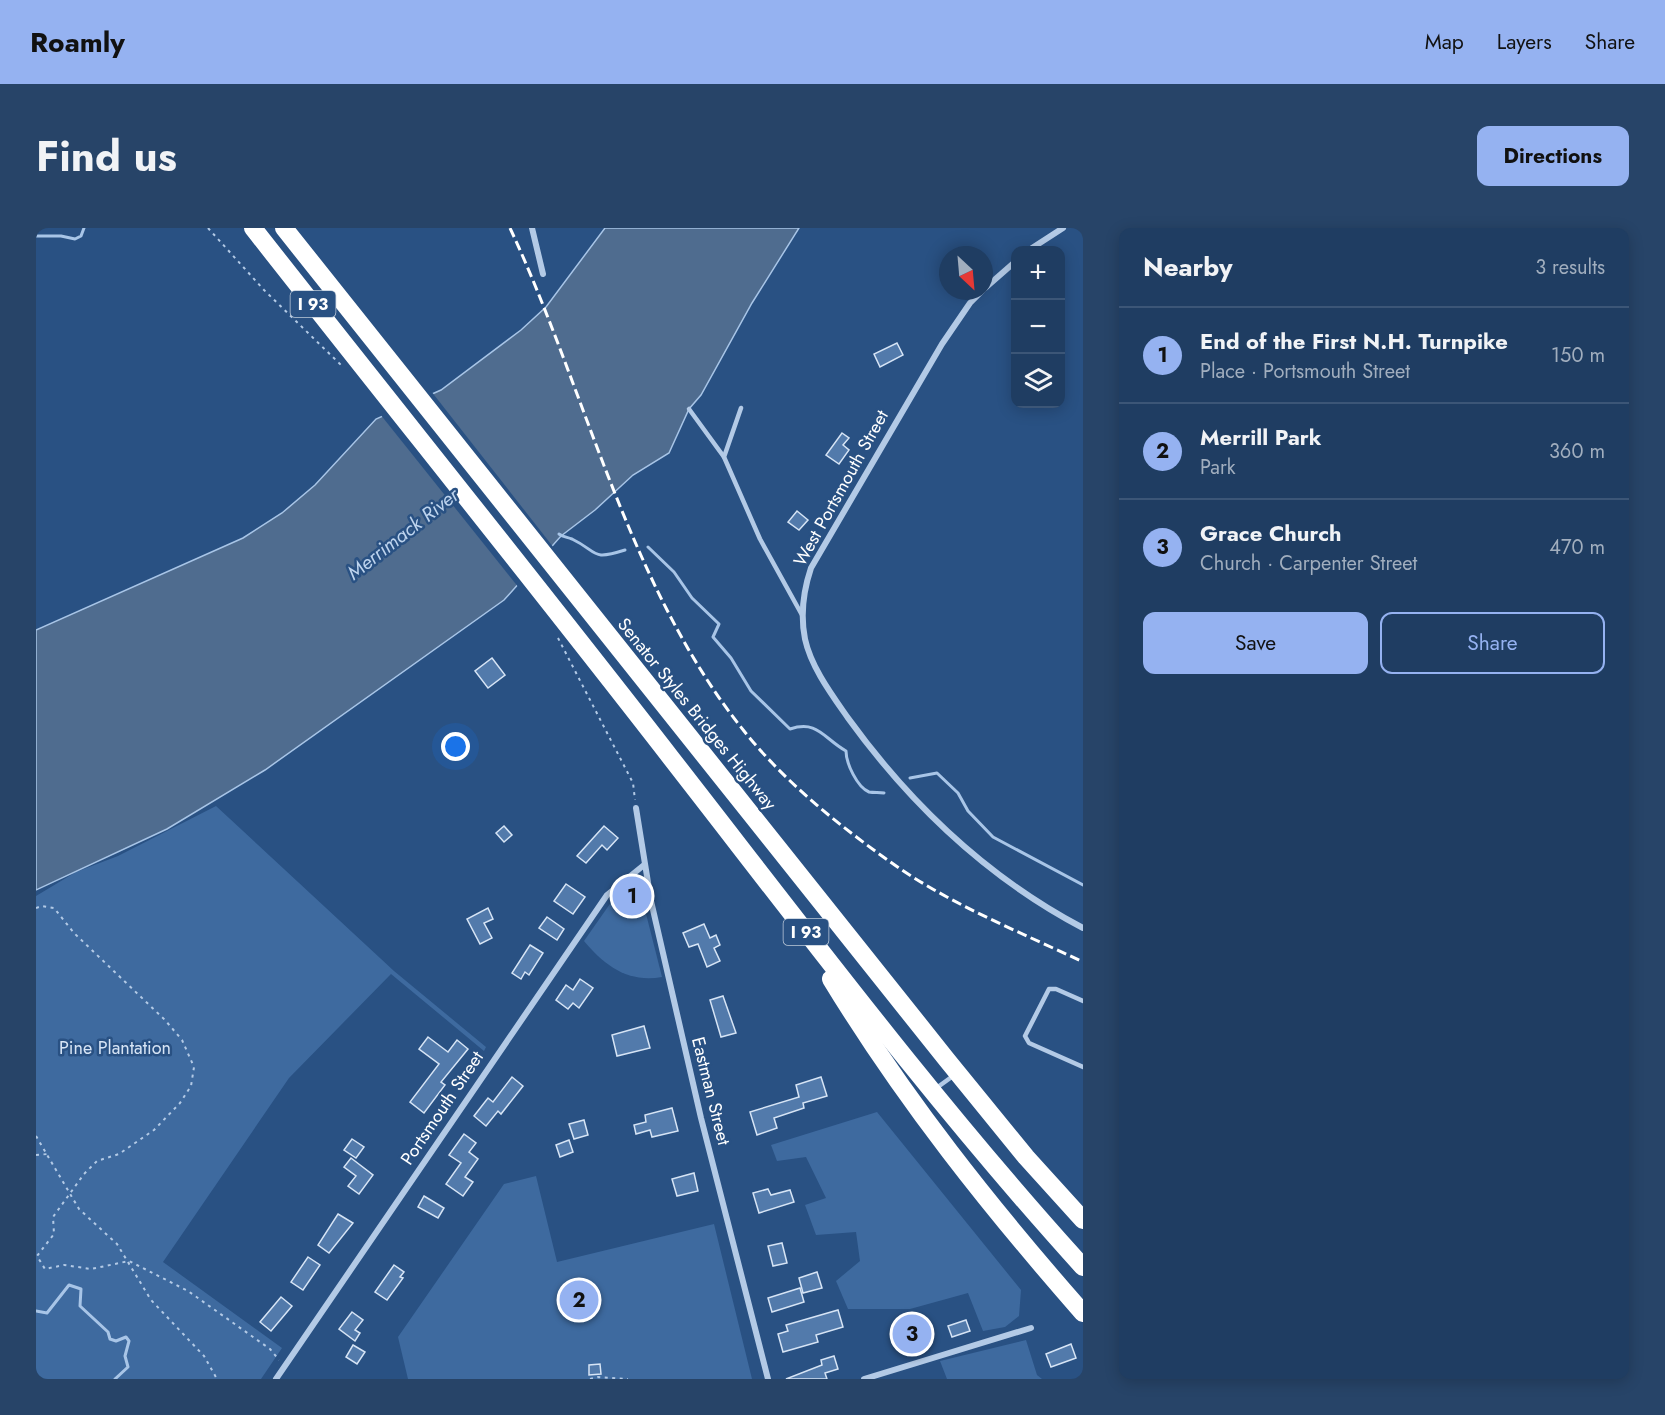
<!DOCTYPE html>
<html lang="en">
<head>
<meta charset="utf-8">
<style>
  :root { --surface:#1f3d62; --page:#274468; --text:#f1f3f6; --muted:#a1aebe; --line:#3c5677; --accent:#95b2f1 }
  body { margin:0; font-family:Jost,sans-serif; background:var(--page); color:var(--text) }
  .controls { position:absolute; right:18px; top:18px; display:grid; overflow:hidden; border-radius:12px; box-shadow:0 3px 15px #0003 }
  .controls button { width:54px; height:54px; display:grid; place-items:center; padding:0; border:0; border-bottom:2px solid var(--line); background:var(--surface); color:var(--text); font:30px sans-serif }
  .compass { position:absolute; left:903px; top:18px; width:54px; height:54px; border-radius:50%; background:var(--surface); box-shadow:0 3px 15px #0003; rotate:154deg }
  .you { position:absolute; left:420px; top:519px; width:21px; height:21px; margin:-15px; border:4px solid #fff; border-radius:50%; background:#1a73e8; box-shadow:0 0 0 9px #1a73e833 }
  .badge { display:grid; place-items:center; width:39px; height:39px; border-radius:50%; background:var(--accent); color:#111; font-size:20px; font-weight:700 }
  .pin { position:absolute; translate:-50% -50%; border:3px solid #fff; box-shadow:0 2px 6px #0006 }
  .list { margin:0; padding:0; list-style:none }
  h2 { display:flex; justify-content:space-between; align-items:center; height:78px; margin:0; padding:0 24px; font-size:26px }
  h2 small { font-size:20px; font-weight:400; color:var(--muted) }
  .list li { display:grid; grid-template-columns:39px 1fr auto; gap:18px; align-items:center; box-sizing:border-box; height:96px; padding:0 24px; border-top:2px solid var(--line) }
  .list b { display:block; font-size:22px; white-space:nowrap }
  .list p { margin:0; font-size:20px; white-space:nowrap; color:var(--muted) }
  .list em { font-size:20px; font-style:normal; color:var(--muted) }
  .actions { display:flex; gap:12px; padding:18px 24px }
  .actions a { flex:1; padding:14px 0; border:2px solid var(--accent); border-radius:12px; text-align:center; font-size:21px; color:var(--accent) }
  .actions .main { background:var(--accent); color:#111 }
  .icon { flex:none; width:33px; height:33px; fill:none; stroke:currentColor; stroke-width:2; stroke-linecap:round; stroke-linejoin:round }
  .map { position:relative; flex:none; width:1047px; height:1151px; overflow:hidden; border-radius:12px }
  header { display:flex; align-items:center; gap:36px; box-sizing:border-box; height:84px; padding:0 30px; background:var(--accent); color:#111 }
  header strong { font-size:28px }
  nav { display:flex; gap:33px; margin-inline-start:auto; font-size:21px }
  .intro { display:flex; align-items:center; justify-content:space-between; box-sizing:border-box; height:144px; padding:0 36px }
  h1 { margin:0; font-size:42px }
  .button { padding:15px 27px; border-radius:12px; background:var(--accent); color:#111; font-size:21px; font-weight:700 }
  main { display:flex; gap:36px; padding:0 36px }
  aside { flex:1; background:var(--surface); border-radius:12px; box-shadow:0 3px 15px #0003 }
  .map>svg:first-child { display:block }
  .green { fill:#3e6a9f }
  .water { fill:#4f6c8f; stroke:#a8c5e7; stroke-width:1.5 }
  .pier { fill:#295183 }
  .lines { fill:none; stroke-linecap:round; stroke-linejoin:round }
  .stream { stroke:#a8c5e7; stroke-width:3 }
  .building { fill:#527aab; stroke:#d6e4f5; stroke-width:1.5 }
  .path { stroke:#b3cae6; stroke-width:2; stroke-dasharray:3 4.5; stroke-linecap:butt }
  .lane { stroke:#b3cae6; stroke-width:4.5 }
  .street { stroke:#b3cae6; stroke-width:6 }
  .highway { stroke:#fff; stroke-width:18 }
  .rail { stroke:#fff; stroke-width:3; stroke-dasharray:10 4.5; stroke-linecap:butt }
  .labels { text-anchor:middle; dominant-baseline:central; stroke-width:5; stroke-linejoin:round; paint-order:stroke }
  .shield { fill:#295183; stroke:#bfcbda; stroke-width:1.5 }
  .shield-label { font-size:16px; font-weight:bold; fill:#fff }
  .street-label { font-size:18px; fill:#fff; stroke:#295183 }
  .park-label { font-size:18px; fill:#d6e4f5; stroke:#295183 }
  .water-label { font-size:20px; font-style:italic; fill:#bed4ee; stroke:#295183 }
</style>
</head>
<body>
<header>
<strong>Roamly</strong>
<nav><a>Map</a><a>Layers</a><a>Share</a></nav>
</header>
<div class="intro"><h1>Find us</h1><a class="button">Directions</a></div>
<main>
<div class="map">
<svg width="1047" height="1151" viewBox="0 0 1047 1151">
  <rect width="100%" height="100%" fill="#295183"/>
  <g class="green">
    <polygon points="180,578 358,743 450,819 448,823 355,746 253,850 127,1034 246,1120 225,1151 0,1151 0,668 40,644 82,628"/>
    <path d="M590,663l16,7 20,79c-34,6 -57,-11 -78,-36l28,-40z"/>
    <polygon points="841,884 985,1062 983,1088 969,1099 947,1103 932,1065 874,1081 812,1081 800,1053 824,1033 820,1004 780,1007 769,977 790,970 770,929 741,933 735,917"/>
    <polygon points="500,948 521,1034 678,996 716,1151 372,1151 362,1109 468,956"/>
    <polygon points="990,1112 1001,1147 1006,1151 911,1151 904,1133"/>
  </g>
  <polygon class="water" points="569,0 763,0 716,75 665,167 653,181 633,225 597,247 559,282 525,308 468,372 229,542 131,601 0,662 0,402 207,310 246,285 279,257 340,191 405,162 485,102 510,79"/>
  <polygon class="pier" points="395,163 518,320 483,360 344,186"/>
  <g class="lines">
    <g class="stream">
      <polyline points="0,8 25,8 39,11 45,8 48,0"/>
      <path d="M523,306c4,3 8,3 13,5 27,13 18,22 53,11"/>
      <path d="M612,319l26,25 18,26 27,26 -6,13 18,21 20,33 39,38c28,-9 33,9 56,22 0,12 11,36 23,41 5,1 11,0 15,1"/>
      <polyline points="874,550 901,545 922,565 932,583 957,609 1047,657"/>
      <polyline points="0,1083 11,1085 33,1057 45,1061 44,1078 72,1104 74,1111 80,1113 90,1109 93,1113 89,1128 92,1139 79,1151"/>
    </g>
  </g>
  <g class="building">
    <polygon points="861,115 867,127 844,139 838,126"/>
    <polygon points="806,205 813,210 807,217 813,222 803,236 790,227"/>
    <polygon points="761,283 772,292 763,302 752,294"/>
    <polygon points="456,430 469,447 452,460 439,443"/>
    <polygon points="468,598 476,607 468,614 460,605"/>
    <polygon points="568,598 582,610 571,622 566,617 550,635 541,628"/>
    <polygon points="530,656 549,669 537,686 518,673"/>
    <polygon points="452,680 457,691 448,695 456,710 444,716 431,691"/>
    <polygon points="511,689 528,701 521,712 503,700"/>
    <polygon points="668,696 674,710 680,707 684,717 678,720 684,733 671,739 662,716 653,719 647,705"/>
    <polygon points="494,717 507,725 493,747 489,744 485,751 476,745"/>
    <polygon points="544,751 557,760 543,780 537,775 532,781 520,772 530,757 537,762"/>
    <polygon points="687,768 700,805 685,809 674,772"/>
    <polygon points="608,798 614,820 581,828 576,807"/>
    <polygon points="392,809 412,824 421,812 432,821 405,854 409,857 388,885 374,874 403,836 383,821"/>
    <polygon points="476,849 487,858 465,886 462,883 450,898 438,888 452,870 457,874"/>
    <polygon points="785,849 791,868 767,875 768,880 738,890 741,900 721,907 714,884 763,869 760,857"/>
    <polygon points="636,880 642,903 616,909 614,902 600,906 598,897 610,894 609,887"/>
    <polygon points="548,892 552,907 538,911 533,896"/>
    <polygon points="428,906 440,915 433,924 442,931 429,949 437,954 427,968 410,956 425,935 413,927"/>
    <polygon points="316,911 328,919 320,930 308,922"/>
    <polygon points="533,912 537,924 524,929 520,917"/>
    <polygon points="315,930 337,947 323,966 312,958 320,948 308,939"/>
    <polygon points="658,945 662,963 641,968 636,951"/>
    <polygon points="732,961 735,967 754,962 758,974 723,985 717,965"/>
    <polygon points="388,968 408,980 402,990 382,979"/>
    <polygon points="302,986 317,995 293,1025 282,1017"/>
    <polygon points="746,1015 751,1035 737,1038 732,1018"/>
    <polygon points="272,1029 284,1037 267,1062 255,1054"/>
    <polygon points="358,1037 368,1044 364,1049 367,1050 351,1072 339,1064"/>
    <polygon points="781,1044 786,1060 767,1065 763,1050"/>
    <polygon points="764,1060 768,1074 736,1084 732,1070"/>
    <polygon points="245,1069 256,1078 235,1103 224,1094"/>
    <polygon points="802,1082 807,1099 780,1107 782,1114 747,1124 742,1106 752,1103 750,1097"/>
    <polygon points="316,1084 327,1092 319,1102 324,1105 319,1113 303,1101"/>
    <polygon points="930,1092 934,1103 916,1109 912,1098"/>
    <polygon points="1035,1116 1040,1130 1015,1139 1010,1126"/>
    <polygon points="317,1117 329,1124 321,1136 310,1129"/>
    <polygon points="798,1128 802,1141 789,1145 791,1151 750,1151 786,1137 785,1132"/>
    <polygon points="564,1136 565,1146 553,1147 553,1137"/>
  </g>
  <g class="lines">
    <g class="path">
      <polyline points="172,0 228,62 306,138"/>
      <polyline points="522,410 597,555 599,572"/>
      <polyline points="0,680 6,678 18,680 38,705 129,792 146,812 158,839 155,858 144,875 118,902 83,926 61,933 48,946 17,989 18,1006 1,1028 9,1041 28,1037 55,1041 93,1033 152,1063 234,1121 243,1132"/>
      <polyline points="0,908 43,981 81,1016 115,1072 168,1128 181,1151"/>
      <polyline points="0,927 12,926"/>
      <polyline points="554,1151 562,1149 592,1151"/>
    </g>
    <g class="lane">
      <polyline points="705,180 688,229 724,311 766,387"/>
      <polyline points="653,181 688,229"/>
      <polyline points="1047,773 1020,761 1013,761 989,808 993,815 1047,839"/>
      <polyline points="899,861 917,848"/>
    </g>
    <g class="street">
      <polyline points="496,0 507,46"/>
      <polyline points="993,22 1027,0"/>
      <polyline points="948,61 980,33"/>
      <path d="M946,63l-12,12 -28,41 -131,224c-8,24 -11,46 -6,71 6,28 27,56 43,79 63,87 140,160 235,210"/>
      <polyline points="600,580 615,673 665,890 732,1151"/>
      <polyline points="240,1151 571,667 608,637"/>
      <polyline points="828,1151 995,1100"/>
    </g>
    <g class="highway">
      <path d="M217,0c139,177 280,352 418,530 134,172 265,347 412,509"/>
      <polyline points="248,0 911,832 990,929 1047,992"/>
      <path d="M795,751c73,120 159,228 252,334"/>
    </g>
    <path class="rail" d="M474,0c76,163 119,360 234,503 40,50 93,93 145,130 58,42 129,70 194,101"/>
  </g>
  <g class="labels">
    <g class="shield">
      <rect x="254.5" y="63" width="45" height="26" rx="4.5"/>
      <rect x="747.5" y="691" width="45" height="26" rx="4.5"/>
    </g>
    <g class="shield-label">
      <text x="277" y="76">I 93</text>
      <text x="770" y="704">I 93</text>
    </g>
    <g class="street-label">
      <text transform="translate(805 260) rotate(-61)">West Portsmouth Street</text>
      <text transform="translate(661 486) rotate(51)">Senator Styles Bridges Highway</text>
      <text transform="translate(675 863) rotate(76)">Eastman Street</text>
      <text transform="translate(406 880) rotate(-56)">Portsmouth Street</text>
    </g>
    <g class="park-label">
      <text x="79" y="820">Pine Plantation</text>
    </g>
    <g class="water-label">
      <text transform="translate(367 306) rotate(-38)">Merrimack River</text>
    </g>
  </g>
</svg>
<div class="controls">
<button>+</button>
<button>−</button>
<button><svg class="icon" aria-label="layers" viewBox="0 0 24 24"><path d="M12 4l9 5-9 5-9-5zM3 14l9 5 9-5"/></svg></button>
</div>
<svg class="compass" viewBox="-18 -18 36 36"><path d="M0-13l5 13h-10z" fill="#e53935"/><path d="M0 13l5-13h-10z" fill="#a1aebe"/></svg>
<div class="you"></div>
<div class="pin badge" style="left:596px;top:668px">1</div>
<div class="pin badge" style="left:543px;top:1072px">2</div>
<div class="pin badge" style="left:876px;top:1106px">3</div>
</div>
<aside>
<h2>Nearby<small>3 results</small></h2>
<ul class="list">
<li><span class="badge">1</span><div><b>End of the First N.H. Turnpike</b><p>Place · Portsmouth Street</p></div><em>150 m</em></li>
<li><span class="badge">2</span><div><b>Merrill Park</b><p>Park</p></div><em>360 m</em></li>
<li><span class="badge">3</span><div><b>Grace Church</b><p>Church · Carpenter Street</p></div><em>470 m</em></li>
</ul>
<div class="actions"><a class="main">Save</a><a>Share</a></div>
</aside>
</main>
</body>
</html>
